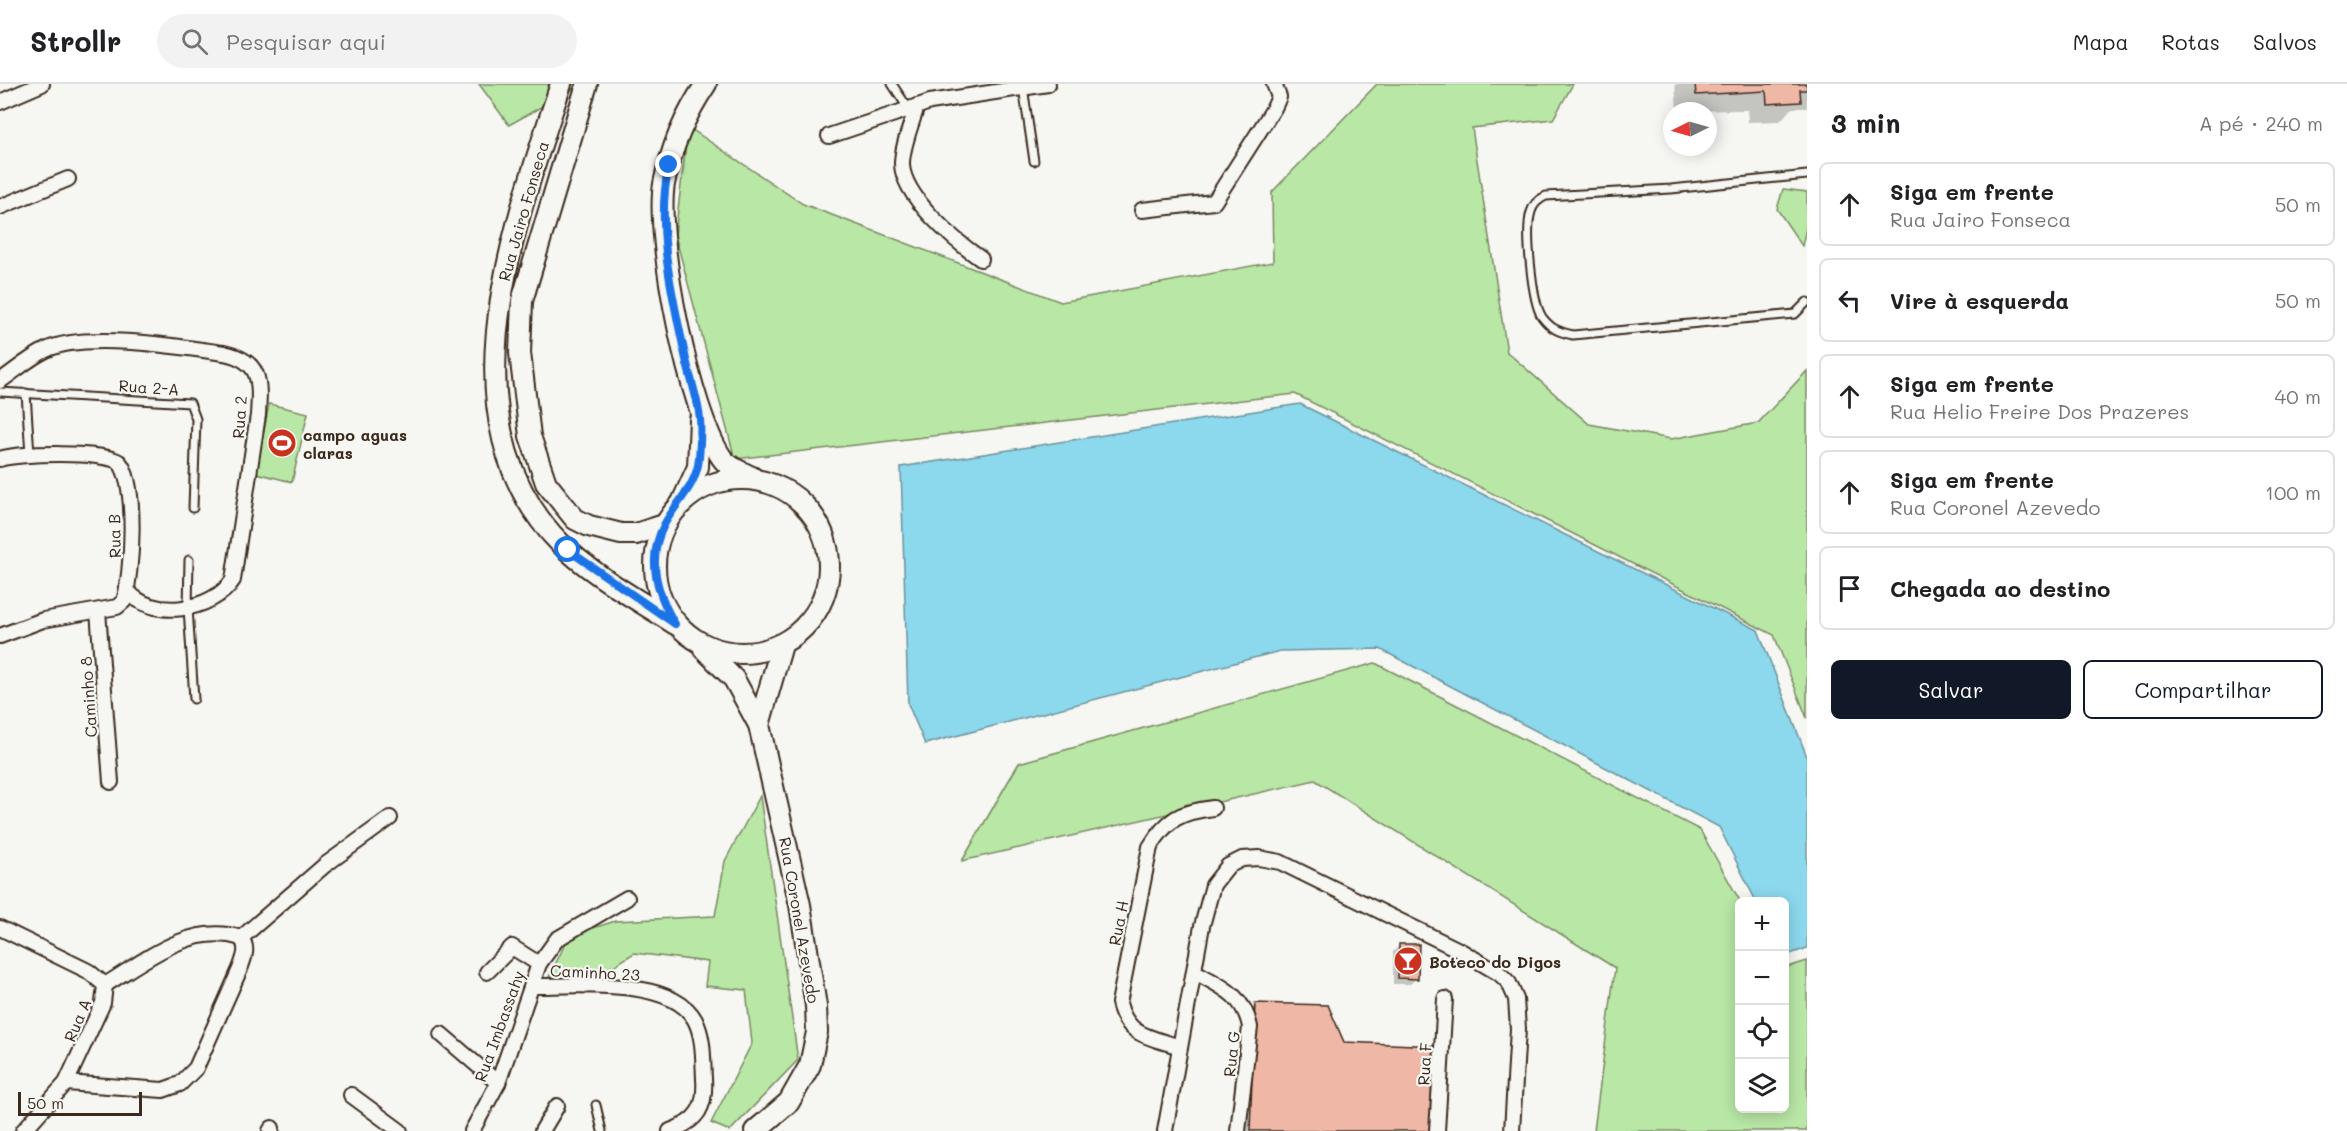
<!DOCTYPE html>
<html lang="pt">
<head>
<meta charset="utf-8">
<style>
  :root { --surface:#fff; --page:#f2f2f2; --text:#202124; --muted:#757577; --line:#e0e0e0; --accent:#111827 }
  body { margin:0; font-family:Mali,sans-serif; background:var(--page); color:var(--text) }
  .controls { position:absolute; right:18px; bottom:18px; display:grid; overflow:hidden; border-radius:9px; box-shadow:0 3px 15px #0003 }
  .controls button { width:54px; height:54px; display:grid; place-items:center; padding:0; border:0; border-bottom:2px solid var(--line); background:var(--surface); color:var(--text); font:30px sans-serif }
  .compass { position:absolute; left:1663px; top:18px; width:54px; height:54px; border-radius:50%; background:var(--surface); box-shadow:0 3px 15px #0003; rotate:265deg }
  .scale { position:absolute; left:18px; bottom:15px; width:124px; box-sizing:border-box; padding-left:6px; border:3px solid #3b2a1e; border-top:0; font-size:16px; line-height:21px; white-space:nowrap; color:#3b2a1e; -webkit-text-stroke:4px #f6f6f2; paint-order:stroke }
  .stop { position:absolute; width:18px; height:18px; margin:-14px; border:4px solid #1a73e8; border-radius:50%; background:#fff }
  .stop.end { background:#1a73e8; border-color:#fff; box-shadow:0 2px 6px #0008 }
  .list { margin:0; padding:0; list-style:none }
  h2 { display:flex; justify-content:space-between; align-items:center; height:78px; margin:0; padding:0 24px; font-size:26px }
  h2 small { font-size:20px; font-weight:400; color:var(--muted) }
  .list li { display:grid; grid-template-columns:39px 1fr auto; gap:18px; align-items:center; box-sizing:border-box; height:84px; margin:0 12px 12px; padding:0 12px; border:2px solid var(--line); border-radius:9px }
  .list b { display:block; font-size:22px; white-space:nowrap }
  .list p { margin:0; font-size:20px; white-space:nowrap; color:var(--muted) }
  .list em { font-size:20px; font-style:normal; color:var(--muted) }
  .actions { display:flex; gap:12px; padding:18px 24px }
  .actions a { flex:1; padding:14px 0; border:2px solid var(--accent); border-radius:9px; text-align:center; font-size:21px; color:var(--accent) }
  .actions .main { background:var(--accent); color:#fff }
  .icon { flex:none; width:33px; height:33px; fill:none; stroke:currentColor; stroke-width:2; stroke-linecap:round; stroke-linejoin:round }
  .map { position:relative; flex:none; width:1807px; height:1047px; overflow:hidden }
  header { display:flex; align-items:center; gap:36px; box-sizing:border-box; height:84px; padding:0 30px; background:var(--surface); border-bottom:2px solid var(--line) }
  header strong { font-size:28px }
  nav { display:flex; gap:33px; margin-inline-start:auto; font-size:21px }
  .search { width:420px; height:54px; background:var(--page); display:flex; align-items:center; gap:15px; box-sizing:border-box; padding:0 21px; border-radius:33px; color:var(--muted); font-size:22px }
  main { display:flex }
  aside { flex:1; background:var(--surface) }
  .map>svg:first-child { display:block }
  .green { fill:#b8e7a6; stroke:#7a8862; stroke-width:1.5 }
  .water { fill:#8cd8ed; stroke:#6c929a; stroke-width:1.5 }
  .shadow { fill:#0003 }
  .building { fill:#efb7a5; stroke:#3b2a1e; stroke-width:1.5 }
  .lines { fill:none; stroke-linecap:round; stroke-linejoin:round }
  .service-casing { stroke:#3b2a1e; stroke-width:11 }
  .minor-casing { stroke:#3b2a1e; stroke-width:18 }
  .secondary-casing { stroke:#3b2a1e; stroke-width:24 }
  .service { stroke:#f6f6f2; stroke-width:7 }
  .minor { stroke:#f6f6f2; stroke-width:14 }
  .secondary { stroke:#f6f6f2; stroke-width:20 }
  .route { stroke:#1a73e8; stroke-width:8 }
  .labels { text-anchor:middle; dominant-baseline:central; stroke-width:4.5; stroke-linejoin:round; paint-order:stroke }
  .street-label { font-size:16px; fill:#3b2a1e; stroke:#f6f6f2 }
  .poi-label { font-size:16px; font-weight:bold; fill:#3b2a1e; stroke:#f6f6f2; text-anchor:start }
</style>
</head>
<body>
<header>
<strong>Strollr</strong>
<div class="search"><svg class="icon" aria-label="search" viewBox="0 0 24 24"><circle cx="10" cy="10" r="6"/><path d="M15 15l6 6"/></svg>Pesquisar aqui</div>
<nav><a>Mapa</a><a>Rotas</a><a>Salvos</a></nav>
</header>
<main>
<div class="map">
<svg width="1807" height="1047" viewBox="0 0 1807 1047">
  <rect width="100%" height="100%" fill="#f6f6f2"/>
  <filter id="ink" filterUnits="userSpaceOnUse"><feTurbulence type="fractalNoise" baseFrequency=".0167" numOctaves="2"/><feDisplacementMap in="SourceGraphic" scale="12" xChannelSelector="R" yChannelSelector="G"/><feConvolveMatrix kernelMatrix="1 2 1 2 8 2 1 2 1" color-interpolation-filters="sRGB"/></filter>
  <g filter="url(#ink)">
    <g class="green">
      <polygon points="479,0 582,0 509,41"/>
      <polygon points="1377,0 1573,0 1553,35 1472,44 1507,268 1589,340 1671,355 1758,339 1807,287 1807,634 1774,551 1295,310 735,375 675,151 688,43 803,120 1061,218 1273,178 1272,108"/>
      <polygon points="1783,105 1807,108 1807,140 1802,162 1777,125"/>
      <polygon points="269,320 308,329 292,398 256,389"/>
      <polygon points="1375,579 1700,746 1740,817 1740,1024 1784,1024 1785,884 1807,877 1807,1047 1594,1047 1615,884 1315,696 962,777 1019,679"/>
      <polygon points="760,712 798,976 730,1047 711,1039 752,959 746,906 705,902 708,878 634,869 597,893 548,895 569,852 615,837 715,832 725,777"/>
    </g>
    <polygon class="water" points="1300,320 1758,546 1807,673 1807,864 1785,872 1784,818 1756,817 1719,743 1380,565 1280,567 925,660 908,620 901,383"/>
    <g class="shadow">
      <polygon points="1675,0 1807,0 1807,24 1792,24 1780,37 1748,38 1747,26 1677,27"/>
      <polygon points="1400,861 1417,894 1410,900 1393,900 1393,868"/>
      <polygon points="1256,920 1343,960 1432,1047 1242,1047 1246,930"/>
    </g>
    <g class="building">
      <polygon points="1695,0 1807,0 1807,6 1800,6 1801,18 1767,20 1766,7 1696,11"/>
      <polygon points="1399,860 1419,860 1418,895 1398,894"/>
      <polygon points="1255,919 1328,921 1344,958 1437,962 1434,1047 1250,1047"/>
    </g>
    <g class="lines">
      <g class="service-casing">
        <g id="service">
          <polyline points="892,0 908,24"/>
          <polyline points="1023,3 1034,77"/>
          <path d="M1807,91l-136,14 -125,7c-7,3 -13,8 -15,16 -6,18 1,90 11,105 9,12 17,15 31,18l222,-21 12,-12"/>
          <polyline points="0,308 190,319 196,335 193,424"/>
          <polyline points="26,309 30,371"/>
          <polyline points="189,476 188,524 194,615"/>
          <polyline points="596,1021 602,1047"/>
        </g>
      </g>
      <g class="minor-casing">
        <g id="minor">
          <polyline points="0,18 42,0"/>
          <path d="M917,22c-5,17 -15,40 -15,58 1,33 53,77 79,95"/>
          <polyline points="829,52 930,18 1048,0"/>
          <polyline points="0,123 68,95"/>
          <polyline points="1142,126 1214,118 1274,24 1279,13 1274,0"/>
          <path d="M0,297c15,-10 29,-23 46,-31 37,-19 136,-3 178,3 38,8 36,29 34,62l-25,165c-20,31 -82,41 -106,10"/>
          <path d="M0,375c19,-6 104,-8 119,3 19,20 13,113 5,139l-7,6 -74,13 -43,16"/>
          <polyline points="98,527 111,698"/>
          <polyline points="0,844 88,887 105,901 103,919 66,999 23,1047"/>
          <polyline points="241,854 325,781 390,734"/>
          <polyline points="487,888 512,863 539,880"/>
          <path d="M1195,888c26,14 49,23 55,55l-12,104"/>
          <path d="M105,901c39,-24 86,-63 136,-47"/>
          <path d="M534,902c41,0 138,-9 161,34 9,17 8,40 9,59 2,28 -6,42 -34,52"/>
          <polyline points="441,950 498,999"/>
          <path d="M1180,963c-29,-10 -53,-10 -61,-44l31,-156c17,-28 30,-35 63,-39"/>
          <path d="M66,999l97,7 17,-6 16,-16 44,-99c4,-11 9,-21 1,-31"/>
          <polyline points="351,1011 400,1047"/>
          <polyline points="270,1047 272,1044"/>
          <polyline points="472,1047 498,999 539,880 557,855 627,814"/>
          <polyline points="542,1047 557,1022"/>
          <polyline points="1165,1047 1202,842 1213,801 1228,782 1242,775 1259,774 1280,778 1461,867 1500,890 1509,899 1516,915 1518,945 1512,1047"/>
          <polyline points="1437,1047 1445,915"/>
        </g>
      </g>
      <g class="secondary-casing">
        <g id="secondary">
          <path d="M561,0c-45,138 -122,336 -1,459 32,32 77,56 115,81"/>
          <polyline points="587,0 522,217 520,269 530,352 546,399 575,435 589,442 621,450 636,450 664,441"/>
          <path d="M706,0c-21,31 -35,64 -42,100 -9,55 26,229 58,274 7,10 20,14 30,19"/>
          <circle cx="742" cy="482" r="87"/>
          <polyline points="683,416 698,383 700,335"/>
          <polyline points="704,565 734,595 759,641 800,821 816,922 817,948 810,981 789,1018 755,1047"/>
          <polyline points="759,641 782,561"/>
        </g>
      </g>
      <use href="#service" class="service"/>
      <use href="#minor" class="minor"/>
      <use href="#secondary" class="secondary"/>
    </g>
  </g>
  <g class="lines" filter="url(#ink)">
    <path class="route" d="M568,466l107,74c-18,-30 -29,-65 -11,-99 12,-23 33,-39 35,-67 1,-15 3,-32 0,-46 -3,-19 -10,-38 -14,-57 -13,-61 -30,-128 -16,-190"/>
  </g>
  <defs>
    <g id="stadium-disc" transform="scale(1.5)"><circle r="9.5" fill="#c8321e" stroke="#f6f6f2"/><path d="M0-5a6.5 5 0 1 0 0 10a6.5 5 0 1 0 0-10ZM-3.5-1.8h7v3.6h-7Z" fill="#fff"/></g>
    <g id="bar-disc" transform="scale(1.5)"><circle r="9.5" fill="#c8321e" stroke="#f6f6f2"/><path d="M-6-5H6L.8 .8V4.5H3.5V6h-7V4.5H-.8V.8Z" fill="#fff"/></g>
  </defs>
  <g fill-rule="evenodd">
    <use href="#stadium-disc" x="282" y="359"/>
    <use href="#bar-disc" x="1408" y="877"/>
  </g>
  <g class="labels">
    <g class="street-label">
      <text transform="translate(523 127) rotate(-74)">Rua Jairo Fonseca</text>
      <text transform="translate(149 303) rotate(4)">Rua 2-A</text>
      <text transform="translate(239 333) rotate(-86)">Rua 2</text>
      <text transform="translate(114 452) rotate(-91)">Rua B</text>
      <text transform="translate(88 613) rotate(-94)">Caminho 8</text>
      <text transform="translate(800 836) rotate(80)">Rua Coronel Azevedo</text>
      <text transform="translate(1118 839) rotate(-79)">Rua H</text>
      <text transform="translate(595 888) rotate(3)">Caminho 23</text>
      <text transform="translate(77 936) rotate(-67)">Rua A</text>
      <text transform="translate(499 942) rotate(-70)">Rua Imbassahy</text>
      <text transform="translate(1231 970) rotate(-84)">Rua G</text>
      <text transform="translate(1424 980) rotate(-87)">Rua F</text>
    </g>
    <g class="poi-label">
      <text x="303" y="350">campo aguas<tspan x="303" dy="18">claras</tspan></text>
      <text x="1429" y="877">Boteco do Digos</text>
    </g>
  </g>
</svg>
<div class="controls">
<button>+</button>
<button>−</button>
<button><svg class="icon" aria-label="locate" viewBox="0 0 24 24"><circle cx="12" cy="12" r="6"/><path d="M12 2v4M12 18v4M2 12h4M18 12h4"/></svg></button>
<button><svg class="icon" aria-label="layers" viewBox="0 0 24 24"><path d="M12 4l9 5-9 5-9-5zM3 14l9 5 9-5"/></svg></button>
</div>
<svg class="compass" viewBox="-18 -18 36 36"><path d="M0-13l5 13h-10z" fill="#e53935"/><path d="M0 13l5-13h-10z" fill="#757577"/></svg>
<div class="scale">50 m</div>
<div class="stop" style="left:568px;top:466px"></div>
<div class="stop end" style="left:669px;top:81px"></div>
</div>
<aside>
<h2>3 min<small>A pé · 240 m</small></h2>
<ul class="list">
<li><svg class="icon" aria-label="ahead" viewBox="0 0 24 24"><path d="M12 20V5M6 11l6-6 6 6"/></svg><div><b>Siga em frente</b><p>Rua Jairo Fonseca</p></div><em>50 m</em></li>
<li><svg class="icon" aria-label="left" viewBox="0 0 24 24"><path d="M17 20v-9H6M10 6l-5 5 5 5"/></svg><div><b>Vire à esquerda</b></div><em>50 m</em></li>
<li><svg class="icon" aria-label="ahead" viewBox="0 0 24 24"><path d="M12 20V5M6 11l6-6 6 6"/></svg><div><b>Siga em frente</b><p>Rua Helio Freire Dos Prazeres</p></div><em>40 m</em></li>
<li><svg class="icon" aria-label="ahead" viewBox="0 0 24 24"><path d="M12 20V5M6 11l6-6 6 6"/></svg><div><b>Siga em frente</b><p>Rua Coronel Azevedo</p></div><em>100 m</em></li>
<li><svg class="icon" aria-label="arrive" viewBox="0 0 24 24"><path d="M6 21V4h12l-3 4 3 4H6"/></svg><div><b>Chegada ao destino</b></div></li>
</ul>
<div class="actions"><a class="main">Salvar</a><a>Compartilhar</a></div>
</aside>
</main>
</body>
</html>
